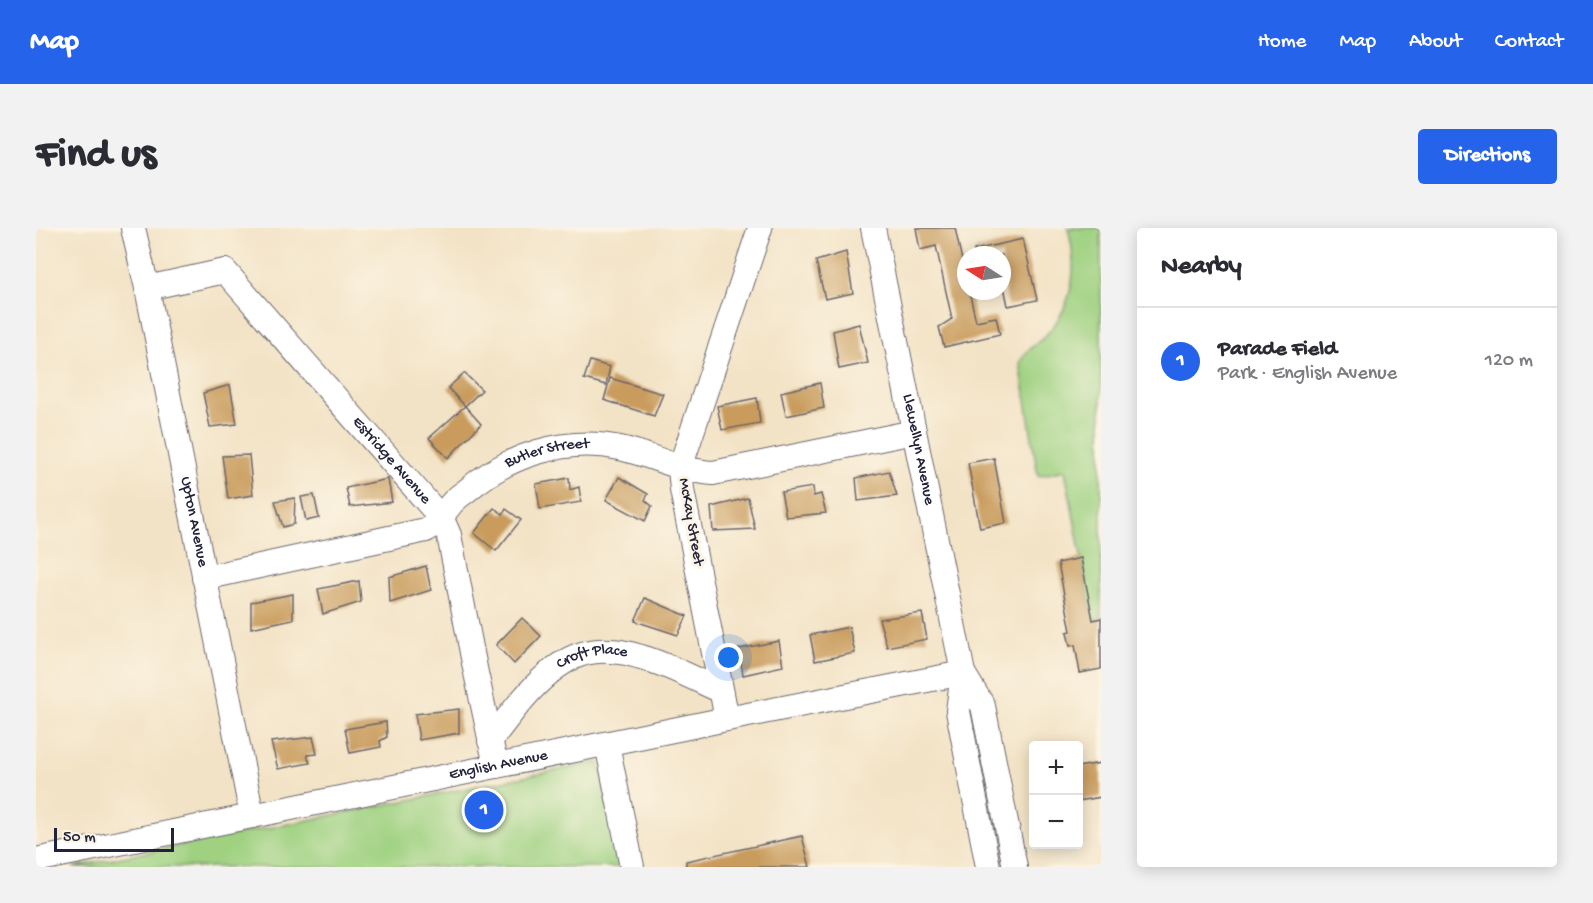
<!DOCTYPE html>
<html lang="en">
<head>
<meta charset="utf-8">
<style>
  :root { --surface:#fff; --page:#f2f2f3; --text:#2b2b33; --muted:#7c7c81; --line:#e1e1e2; --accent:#2563eb }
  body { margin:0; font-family:"Gochi Hand",sans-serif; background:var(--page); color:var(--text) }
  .controls { position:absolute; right:18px; bottom:18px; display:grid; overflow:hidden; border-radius:6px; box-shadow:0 3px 15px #0003 }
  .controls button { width:54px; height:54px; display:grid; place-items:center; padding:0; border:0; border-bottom:2px solid var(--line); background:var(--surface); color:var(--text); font:30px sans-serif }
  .compass { position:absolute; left:921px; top:18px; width:54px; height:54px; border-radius:50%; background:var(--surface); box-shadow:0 3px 15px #0003; rotate:282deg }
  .scale { position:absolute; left:18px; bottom:15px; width:120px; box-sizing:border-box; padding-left:6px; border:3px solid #22223b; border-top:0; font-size:16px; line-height:21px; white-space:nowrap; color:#22223b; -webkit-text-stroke:4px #fcf5e5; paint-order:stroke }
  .you { position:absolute; left:693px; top:430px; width:21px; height:21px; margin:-15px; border:4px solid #fff; border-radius:50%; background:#1a73e8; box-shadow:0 0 0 9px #1a73e833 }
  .badge { display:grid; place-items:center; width:39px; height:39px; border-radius:50%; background:var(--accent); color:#fff; font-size:20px; font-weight:700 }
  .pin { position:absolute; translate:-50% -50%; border:3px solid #fff; box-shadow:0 2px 6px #0006 }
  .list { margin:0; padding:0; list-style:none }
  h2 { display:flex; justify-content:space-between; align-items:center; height:78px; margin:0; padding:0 24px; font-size:26px }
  h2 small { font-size:20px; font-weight:400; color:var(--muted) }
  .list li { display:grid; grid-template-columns:39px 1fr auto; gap:18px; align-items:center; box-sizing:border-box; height:108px; padding:0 24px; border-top:2px solid var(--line) }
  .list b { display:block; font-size:22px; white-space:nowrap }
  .list p { margin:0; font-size:20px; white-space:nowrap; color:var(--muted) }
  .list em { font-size:20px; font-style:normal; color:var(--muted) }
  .map { position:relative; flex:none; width:1065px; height:639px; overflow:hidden; border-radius:6px }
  header { display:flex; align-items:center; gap:36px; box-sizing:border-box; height:84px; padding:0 30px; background:var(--accent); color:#fff }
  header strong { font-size:28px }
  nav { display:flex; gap:33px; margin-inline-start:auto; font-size:21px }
  .intro { display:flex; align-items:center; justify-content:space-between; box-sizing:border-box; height:144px; padding:0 36px }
  h1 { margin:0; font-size:42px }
  .button { padding:15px 27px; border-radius:6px; background:var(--accent); color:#fff; font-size:21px; font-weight:700 }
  main { display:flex; gap:36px; padding:0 36px }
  aside { flex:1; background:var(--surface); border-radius:6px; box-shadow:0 3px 15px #0003 }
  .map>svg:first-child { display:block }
  .green { fill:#9fd181; stroke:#607a5e; stroke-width:1.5 }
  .building { fill:#c99c5d }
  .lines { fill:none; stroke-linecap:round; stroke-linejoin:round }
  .minor-casing { stroke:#6b666c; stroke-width:26 }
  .minor { stroke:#fff; stroke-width:24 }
  .labels { text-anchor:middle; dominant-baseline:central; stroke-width:6; stroke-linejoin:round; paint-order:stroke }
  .street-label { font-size:16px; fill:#22223b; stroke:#fcf5e5 }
</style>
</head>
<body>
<header>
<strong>Map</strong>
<nav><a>Home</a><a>Map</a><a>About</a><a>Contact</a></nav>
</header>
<div class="intro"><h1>Find us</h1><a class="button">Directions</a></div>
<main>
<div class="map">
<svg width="1065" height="639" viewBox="0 0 1065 639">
  <rect width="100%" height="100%" fill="#fcf5e5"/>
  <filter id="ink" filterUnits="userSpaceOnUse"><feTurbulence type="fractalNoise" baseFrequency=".0167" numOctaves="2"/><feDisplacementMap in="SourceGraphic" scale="12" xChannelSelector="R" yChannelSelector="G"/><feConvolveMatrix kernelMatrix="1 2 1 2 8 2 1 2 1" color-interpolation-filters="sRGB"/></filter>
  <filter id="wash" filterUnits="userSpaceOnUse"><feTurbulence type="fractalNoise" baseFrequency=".008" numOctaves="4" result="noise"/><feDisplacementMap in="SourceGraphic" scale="24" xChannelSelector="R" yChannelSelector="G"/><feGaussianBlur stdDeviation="1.35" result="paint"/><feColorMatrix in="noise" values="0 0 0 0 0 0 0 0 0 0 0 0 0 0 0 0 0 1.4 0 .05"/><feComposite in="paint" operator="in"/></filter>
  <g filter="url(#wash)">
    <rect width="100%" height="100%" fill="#f3e3c6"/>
    <g class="green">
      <path d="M1032,0h33v390l-8,2 -28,-150 -27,6 -18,-114c6,-13 15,-16 25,-26 29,-30 33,-69 23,-108z"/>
      <polygon points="563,534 584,639 37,639"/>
    </g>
    <g id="blocks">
      <g class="building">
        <polygon points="880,0 919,0 930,51 930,63 933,63 940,93 960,89 964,106 908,119 903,99 916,91 900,18 884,22"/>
        <polygon points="987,11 1001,72 972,78 966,49 966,27 939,27 938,22"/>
        <polygon points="810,24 817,65 789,71 780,33"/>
        <polygon points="823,96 832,135 803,141 797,103"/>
        <polygon points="554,133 574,139 570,157 548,151"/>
        <polygon points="428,145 446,162 429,178 412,160"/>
        <polygon points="574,150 627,166 618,188 568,172"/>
        <polygon points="784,155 788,180 750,188 745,164"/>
        <polygon points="194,157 201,196 174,199 167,165"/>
        <polygon points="721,170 724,195 686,202 681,178"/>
        <polygon points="429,178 445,196 412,230 393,210"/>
        <polygon points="213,227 217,267 192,271 186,228"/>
        <polygon points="958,230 970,295 944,300 932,235"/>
        <polygon points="853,243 861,268 822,273 820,250"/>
        <polygon points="583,249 612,266 609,272 616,278 609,293 570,272"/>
        <polygon points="533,250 534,262 543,259 545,274 504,281 500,256"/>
        <polygon points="352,251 356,274 314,279 310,260"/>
        <polygon points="777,259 778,268 785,266 790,285 750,289 745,264"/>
        <polygon points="278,267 283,290 270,293 265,269"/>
        <polygon points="259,270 258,296 247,299 239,273"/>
        <polygon points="712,270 719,301 677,303 675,279"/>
        <polygon points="458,280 467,286 470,281 485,292 460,323 438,305"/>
        <polygon points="1045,330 1057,392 1065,390 1065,441 1044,445 1039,417 1034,418 1031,404 1035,403 1022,335"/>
        <polygon points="390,338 395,362 354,375 353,349"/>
        <polygon points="323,353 325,374 287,386 282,361"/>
        <polygon points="257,366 257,391 215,400 215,374"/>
        <polygon points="609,370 651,388 642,407 599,393"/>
        <polygon points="886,385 891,411 851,419 843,391"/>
        <polygon points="486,390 505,408 478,436 460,417"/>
        <polygon points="813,399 819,425 779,433 774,407"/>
        <polygon points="743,413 747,438 707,447 703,421"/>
        <polygon points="423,481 423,505 383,512 379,486"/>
        <polygon points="350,494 351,509 344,513 345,519 314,525 309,501"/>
        <polygon points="277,509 281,526 271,527 274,535 242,541 235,514"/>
        <polygon points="1065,535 1065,569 1042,573 1042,539"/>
        <polygon points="766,608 774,639 650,639 650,633"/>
      </g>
    </g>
  </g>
  <g filter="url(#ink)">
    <use href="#blocks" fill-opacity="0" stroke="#6b666c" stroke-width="1.5"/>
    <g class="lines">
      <g class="minor-casing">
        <g id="minor">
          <path id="s1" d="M97,0l14,60 105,528"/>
          <path id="s2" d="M837,0l90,445 20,33 32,161"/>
          <path id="s3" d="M111,60l78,-17 217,248 7,16 26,133 21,98"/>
          <path id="s4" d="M168,350l222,-48c5,-3 11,-6 15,-11 3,-3 4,-8 7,-11 4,-6 11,-12 17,-16 41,-36 100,-56 155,-44 32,7 60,23 93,25l201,-41"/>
          <polyline points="927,445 922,483 952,639"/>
          <polyline points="691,491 646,262 644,240 724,0"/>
          <path id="s5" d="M454,513c22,-29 55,-76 92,-87 18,-6 41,-3 59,3 28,8 54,22 80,34"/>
          <polyline points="571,516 596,639"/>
          <path id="s6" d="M0,632l691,-141 236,-46"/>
        </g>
      </g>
      <use href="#minor" class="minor"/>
    </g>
  </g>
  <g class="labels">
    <g class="street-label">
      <text stroke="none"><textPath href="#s2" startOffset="226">Llewellyn Avenue</textPath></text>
      <text stroke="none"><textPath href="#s4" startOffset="375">Butler Street</textPath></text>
      <text stroke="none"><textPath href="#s3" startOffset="332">Estridge Avenue</textPath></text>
      <text stroke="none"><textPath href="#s1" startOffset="300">Upton Avenue</textPath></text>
      <text transform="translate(654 294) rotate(80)">McKay Street</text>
      <text stroke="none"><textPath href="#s5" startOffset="138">Croft Place</textPath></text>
      <text stroke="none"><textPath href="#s6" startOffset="472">English Avenue</textPath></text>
    </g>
  </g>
</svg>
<div class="controls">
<button>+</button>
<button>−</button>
</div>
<svg class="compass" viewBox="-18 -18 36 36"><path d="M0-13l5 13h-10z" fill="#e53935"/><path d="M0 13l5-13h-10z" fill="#7c7c81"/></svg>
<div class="scale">50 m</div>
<div class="you"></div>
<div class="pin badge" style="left:448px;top:582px">1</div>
</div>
<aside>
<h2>Nearby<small></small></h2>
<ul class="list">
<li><span class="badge">1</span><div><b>Parade Field</b><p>Park · English Avenue</p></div><em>120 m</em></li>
</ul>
</aside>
</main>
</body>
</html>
